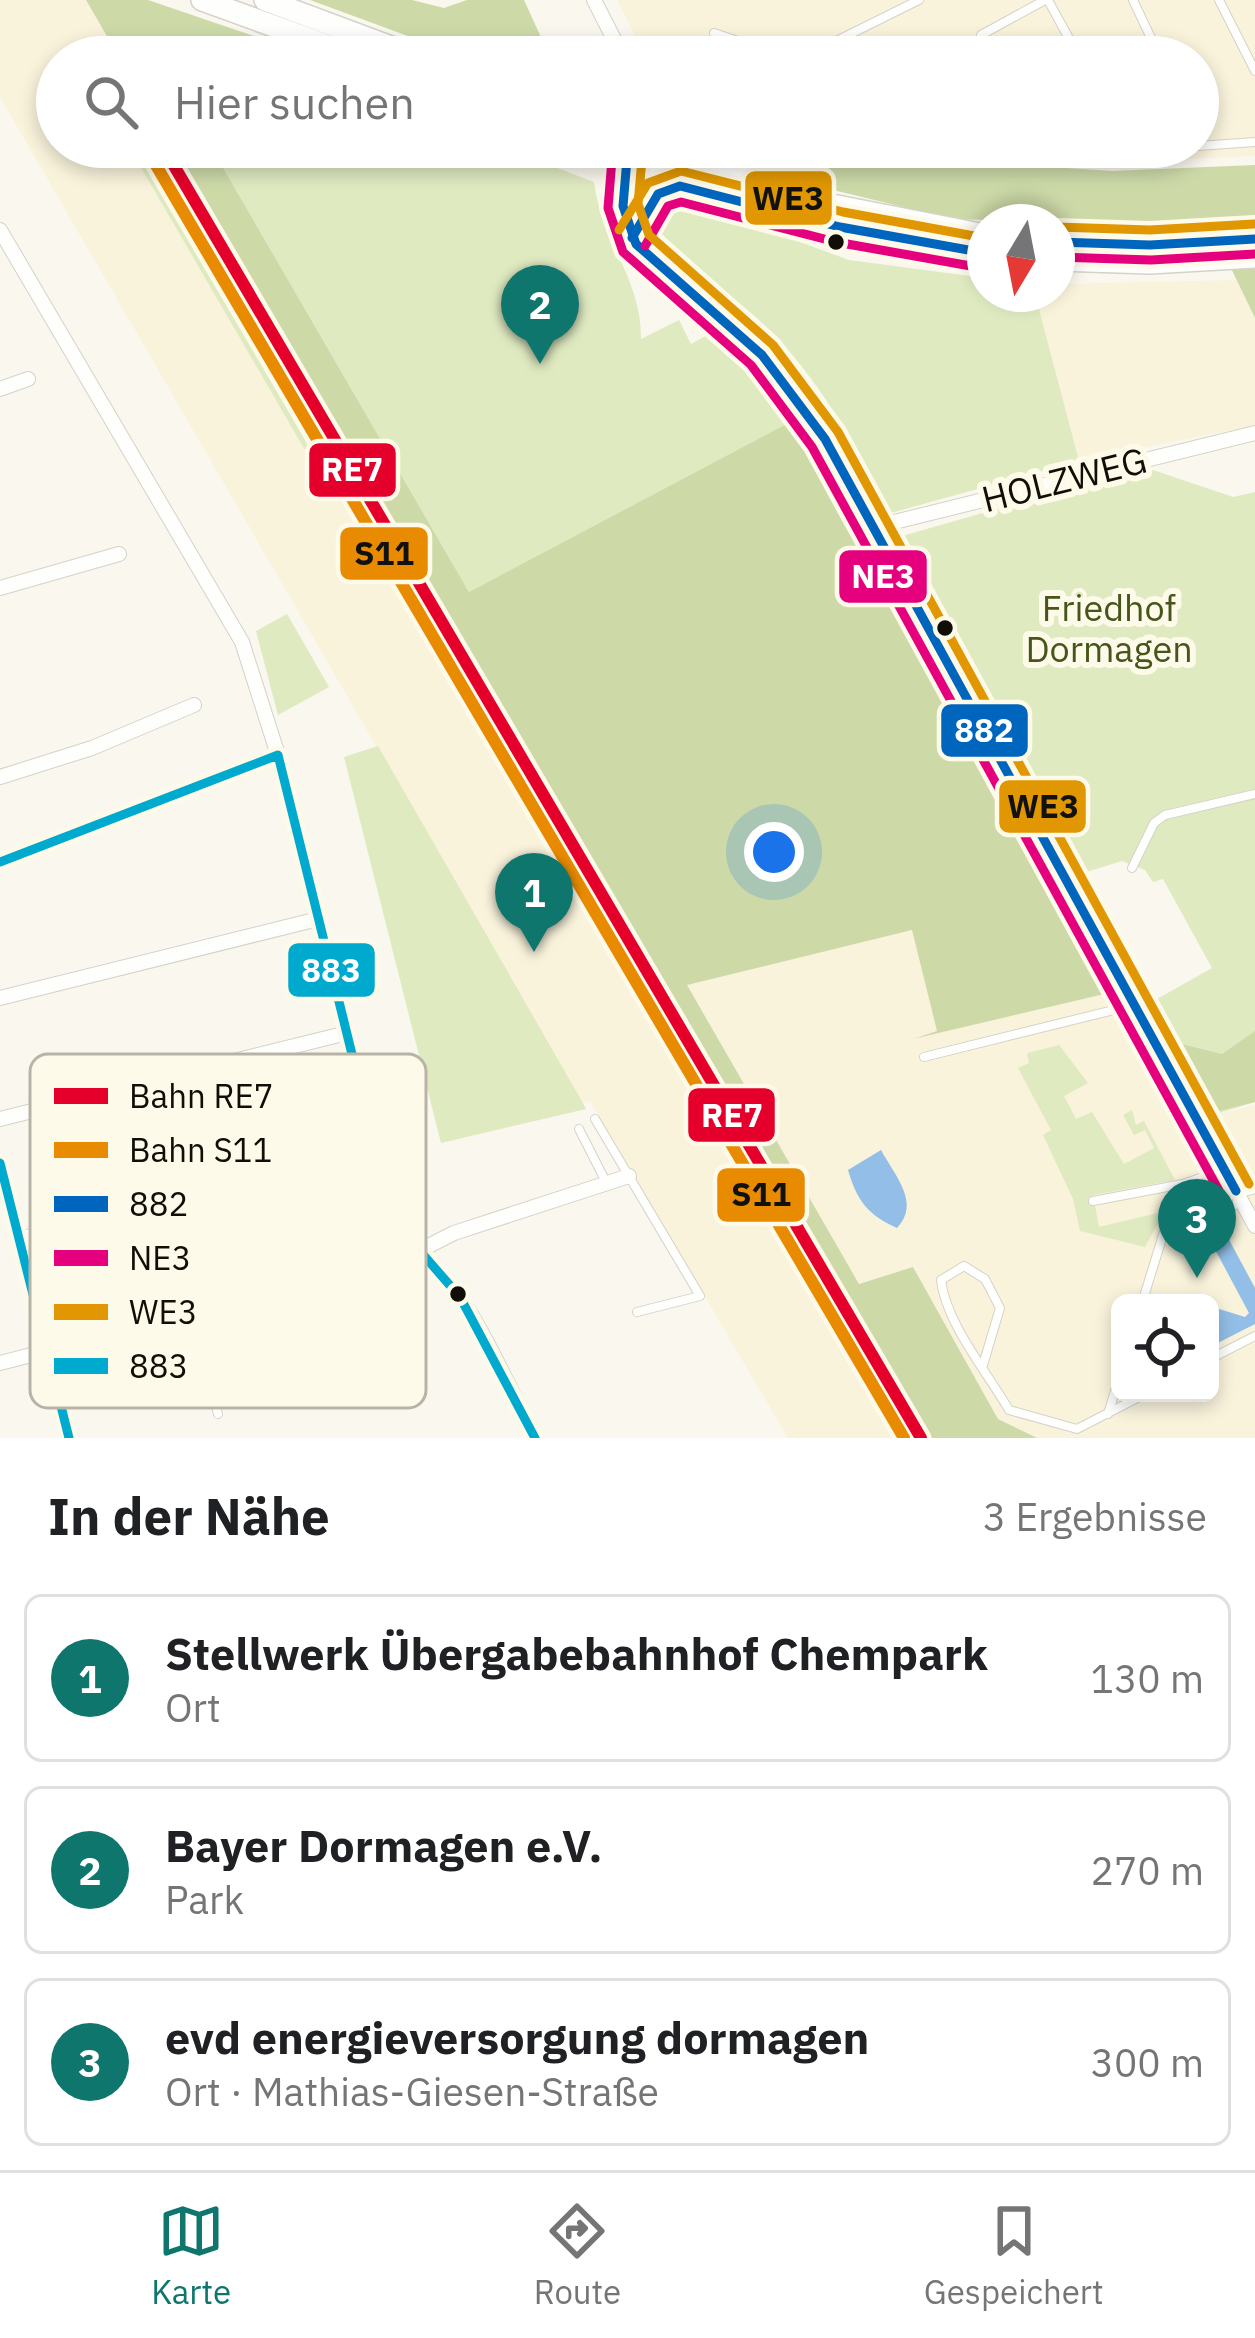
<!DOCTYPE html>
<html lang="de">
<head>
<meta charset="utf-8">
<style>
  :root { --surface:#fff; --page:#f6f6f6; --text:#202124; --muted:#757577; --line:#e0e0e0; --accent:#0f766e }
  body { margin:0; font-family:"IBM Plex Sans",sans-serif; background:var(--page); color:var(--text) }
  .controls { position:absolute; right:36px; bottom:36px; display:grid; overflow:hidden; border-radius:18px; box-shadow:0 6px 18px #0003 }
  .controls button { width:108px; height:108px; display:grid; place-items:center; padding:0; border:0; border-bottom:3px solid var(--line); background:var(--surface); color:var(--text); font:60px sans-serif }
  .compass { position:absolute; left:967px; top:204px; width:108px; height:108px; border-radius:50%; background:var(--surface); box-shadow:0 6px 18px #0003; rotate:190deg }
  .you { position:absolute; left:774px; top:852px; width:42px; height:42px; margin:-30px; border:9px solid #fff; border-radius:50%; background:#1a73e8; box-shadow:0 0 0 18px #1a73e833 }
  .badge { display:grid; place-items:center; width:78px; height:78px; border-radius:50%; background:var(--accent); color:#fff; font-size:39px; font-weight:700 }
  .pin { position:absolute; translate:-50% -99px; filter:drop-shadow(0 3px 6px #0008) }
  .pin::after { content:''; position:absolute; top:63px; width:42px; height:36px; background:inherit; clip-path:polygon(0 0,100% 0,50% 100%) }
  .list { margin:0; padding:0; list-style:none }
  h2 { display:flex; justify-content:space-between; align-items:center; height:156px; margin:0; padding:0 48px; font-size:51px }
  h2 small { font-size:39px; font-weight:400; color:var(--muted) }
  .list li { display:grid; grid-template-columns:78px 1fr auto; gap:36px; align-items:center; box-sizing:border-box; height:168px; margin:0 24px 24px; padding:0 24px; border:3px solid var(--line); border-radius:18px }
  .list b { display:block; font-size:45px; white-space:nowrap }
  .list p { margin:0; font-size:39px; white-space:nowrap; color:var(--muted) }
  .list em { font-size:39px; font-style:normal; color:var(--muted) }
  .icon { flex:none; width:66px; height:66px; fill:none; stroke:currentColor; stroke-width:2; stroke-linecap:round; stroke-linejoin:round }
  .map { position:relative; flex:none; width:1255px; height:1438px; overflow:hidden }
  .search { position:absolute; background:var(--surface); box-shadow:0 6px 18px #0003; left:36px; right:36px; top:36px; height:132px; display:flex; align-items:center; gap:30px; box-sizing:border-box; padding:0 42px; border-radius:66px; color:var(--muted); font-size:45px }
  .sheet { height:732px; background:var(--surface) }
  nav { display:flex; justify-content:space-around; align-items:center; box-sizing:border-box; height:168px; border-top:3px solid var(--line); background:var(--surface); font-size:33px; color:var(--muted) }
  nav a { display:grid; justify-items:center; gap:6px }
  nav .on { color:var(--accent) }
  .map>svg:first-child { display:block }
  .built { fill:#f9f3dc; fill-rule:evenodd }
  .green { fill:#dfeac1 }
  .forest { fill:#cddaa8 }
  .water { fill:#92bee7 }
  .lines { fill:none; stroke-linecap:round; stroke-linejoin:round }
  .lane-casing { stroke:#d4d2c9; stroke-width:10 }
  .street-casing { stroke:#d4d2c9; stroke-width:16 }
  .secondary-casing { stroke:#d4d2c9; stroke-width:24 }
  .lane { stroke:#fefefc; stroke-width:8 }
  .street { stroke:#fefefc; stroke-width:14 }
  .secondary { stroke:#fefefc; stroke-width:21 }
  .bus-1-casing { stroke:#fefaea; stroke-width:18 }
  .bus-2-casing { stroke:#fefaea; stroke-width:18 }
  .bus-3-casing { stroke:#fefaea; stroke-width:18 }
  .bus-4-casing { stroke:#fefaea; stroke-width:18 }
  .bus-1 { stroke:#0065bd; stroke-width:9 }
  .bus-2 { stroke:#e5007d; stroke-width:9 }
  .bus-3 { stroke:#e09701; stroke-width:9 }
  .bus-4 { stroke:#00a9ce; stroke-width:9 }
  .rail-1-casing { stroke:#fefaea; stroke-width:21 }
  .rail-2-casing { stroke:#fefaea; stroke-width:21 }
  .rail-1 { stroke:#e4002b; stroke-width:12 }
  .rail-2 { stroke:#e88b00; stroke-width:12 }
  .bus-dot { fill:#100e06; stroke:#fefaea; stroke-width:4.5 }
  .labels { text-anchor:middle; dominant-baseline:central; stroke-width:12; stroke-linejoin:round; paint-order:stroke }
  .street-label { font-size:36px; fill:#100e06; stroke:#fefaea }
  .park-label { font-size:36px; fill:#46561b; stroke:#fefaea }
  .key { fill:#fefaea; stroke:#b7b3a6; stroke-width:3 }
  .key-label { font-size:33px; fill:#100e06 }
  .line-badge { stroke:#fefaea; stroke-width:4.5 }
  .badge-label { font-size:33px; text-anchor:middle; font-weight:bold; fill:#fff }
  .pale-badge-label { font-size:33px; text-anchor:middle; font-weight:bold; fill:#111 }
</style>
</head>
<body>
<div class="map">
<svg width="1255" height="1438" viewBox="0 0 1255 1438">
  <rect width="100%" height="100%" fill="#faf7ee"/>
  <g class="built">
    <polygon points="0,0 86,0 119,57 57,57 57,147 172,147 929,1438 788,1438 590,1101 583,1103 0,97"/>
    <polygon points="617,0 1255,0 1255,156 1117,162 894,147 1198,147 1198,57 646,57"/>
    <polygon points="1238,280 1255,318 1255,425 1079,461 1035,294 1057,294 1057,284"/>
    <path d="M913,930l25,103 175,-41 83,155 34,1 -14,-34 39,-9v333h-218l-24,-7 -15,-12 -85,-152 -54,17 -173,-300zM1120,1303h90v90h-90z"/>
  </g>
  <g class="green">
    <polygon points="129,147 145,147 235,298 229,303 313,455 309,457"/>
    <path d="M211,147h291l92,35c7,58 48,98 47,157l38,-19 12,24 18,-10 55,50 30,37 -325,171z"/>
    <path d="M681,198l168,62 136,18v16h50l44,167 -188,52c-44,-81 -84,-160 -160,-216 -33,-25 -80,-35 -72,-84z"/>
    <polygon points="1144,467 1233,497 1255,492 1255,1102 1216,1114 1150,1003 1212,968 1163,879 1153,882 1145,870 1122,861 1080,874 895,538"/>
    <polygon points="287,614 329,687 278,715 256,631"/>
    <polygon points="378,746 583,1103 586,1109 441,1143 344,757"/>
    <polygon points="1059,1045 1088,1083 1064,1096 1076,1119 1092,1112 1124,1164 1154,1148 1145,1130 1134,1135 1123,1115 1132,1110 1136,1125 1144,1121 1175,1180 1093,1195 1099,1227 1187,1206 1190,1212 1185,1222 1162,1216 1145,1247 1080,1231 1073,1199 1043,1135 1051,1130 1018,1068 1029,1063 1027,1053"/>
  </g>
  <g class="forest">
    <path d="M86,0h62l167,57c-46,0 -90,-9 -136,-8l-7,8h-53z"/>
    <polygon points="310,0 412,0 444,8 467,0 524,0 550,57 465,57"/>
    <polygon points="172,147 211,147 469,592 798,418 817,446 1113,992 913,1039 937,1031 912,930 687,985 859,1284 913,1267 998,1419 1037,1438 929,1438"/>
    <polygon points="712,147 838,147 882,156 1112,171 1255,165 1255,318 1214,233 1057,231 1057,222 953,219 833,190"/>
    <polygon points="1255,1031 1255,1102 1211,1113 1173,1042 1222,1054"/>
  </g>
  <g class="water">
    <path d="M881,1150c14,26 40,53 16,78 -29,-13 -40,-27 -49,-58z"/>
    <polygon points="1226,1234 1255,1288 1255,1324 1210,1347 1216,1308 1245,1317 1249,1313 1211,1242"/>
  </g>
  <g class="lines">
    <g class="lane-casing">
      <g id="lane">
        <polyline points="1048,0 1079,57"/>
        <polyline points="1133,0 1160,57"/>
        <polyline points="1219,0 1255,71"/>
        <polyline points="714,33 785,57"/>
        <polyline points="804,57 919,0"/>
        <polyline points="992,57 981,35 1045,0"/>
        <polyline points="1198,146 1255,142"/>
        <polyline points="1039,147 1042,151 1181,147"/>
        <polyline points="1132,868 1154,823 1165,815 1255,794"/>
        <polyline points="924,1057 1134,1005"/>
        <polyline points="595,1119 700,1296 637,1312"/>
        <polyline points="579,1129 606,1182"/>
        <polyline points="1093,1201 1183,1184 1223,1170"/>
        <polyline points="1211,1219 1240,1202"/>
        <polyline points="1142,1303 1168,1219"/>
        <polyline points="192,1314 218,1414"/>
        <polyline points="1210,1359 1255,1336"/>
        <path d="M983,1365l17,-57 -15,-29 -21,-13 -23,14c5,43 46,92 68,130l68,19 70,-36"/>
        <polyline points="1108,1414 1120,1375"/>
      </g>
    </g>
    <g class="street-casing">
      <g id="street">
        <polyline points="594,0 623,57"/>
        <polyline points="628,147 623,206 636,244 762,355 825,439 1255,1226"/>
        <path d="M0,230l242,412 36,113 115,465c17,32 47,48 67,77 30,45 50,93 75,141"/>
        <polyline points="632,238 658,194 690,187"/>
        <polyline points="0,389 28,379"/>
        <polyline points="874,527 1255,433"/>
        <polyline points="0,588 119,554"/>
        <polyline points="0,777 92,748 194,705"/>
        <polyline points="0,862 278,755"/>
        <polyline points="0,998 318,919"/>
        <polyline points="0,1119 347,1033"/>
        <polyline points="0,1163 69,1438"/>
        <polyline points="1236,1191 1255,1186"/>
        <polyline points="19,1239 378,1153"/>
        <polyline points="0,1363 399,1261 454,1233 629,1176"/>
      </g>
    </g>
    <g class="secondary-casing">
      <g id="secondary">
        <polyline points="202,0 359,57"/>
        <polyline points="265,0 418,57"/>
        <path d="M592,147c129,48 257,88 393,106"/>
        <polyline points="662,147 827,204 985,235"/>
        <polyline points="1057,242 1150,245 1255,239"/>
        <polyline points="1057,260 1150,263 1255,257"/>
      </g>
    </g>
    <use href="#lane" class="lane"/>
    <use href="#street" class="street"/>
    <use href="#secondary" class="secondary"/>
    <g class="bus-1-casing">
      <g id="bus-1">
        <polyline points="628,147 623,206 636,244 762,355 825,439 1236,1191"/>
        <polyline points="632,238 658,194 680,186 840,227 985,253"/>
        <polyline points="1057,242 1150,245 1255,239"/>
      </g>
    </g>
    <g class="bus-2-casing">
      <g id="bus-2">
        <polyline points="613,147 608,208 623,252 751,365 812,447 1223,1198"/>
        <polyline points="645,246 668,206 681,202 836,242 982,268"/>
        <polyline points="1057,257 1151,260 1255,254"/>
      </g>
    </g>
    <g class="bus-3-casing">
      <g id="bus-3">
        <polyline points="643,148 638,204 649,235 773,345 838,432 1249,1184"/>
        <polyline points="1057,227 1150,230 1254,224"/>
        <polyline points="619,230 648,183 681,171 843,212 985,238"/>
      </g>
    </g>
    <g class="bus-4-casing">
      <g id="bus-4">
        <polyline points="0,862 278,755 393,1220 460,1297 535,1438"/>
        <polyline points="0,1163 69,1438"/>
      </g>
    </g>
    <use href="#bus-1" class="bus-1"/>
    <use href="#bus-2" class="bus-2"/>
    <use href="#bus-3" class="bus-3"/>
    <use href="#bus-4" class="bus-4"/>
    <g class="rail-1-casing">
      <polyline id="rail-1" points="163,147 921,1438"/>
    </g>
    <g class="rail-2-casing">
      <polyline id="rail-2" points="150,155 904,1438"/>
    </g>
    <use href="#rail-1" class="rail-1"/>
    <use href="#rail-2" class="rail-2"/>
  </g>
  <g class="bus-dot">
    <circle cx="836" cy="242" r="10"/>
    <circle cx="945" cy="628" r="10"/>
    <circle cx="458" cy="1294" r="10"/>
  </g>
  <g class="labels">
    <g class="street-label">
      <text transform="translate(1064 479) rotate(-14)">HOLZWEG</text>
    </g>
    <g class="park-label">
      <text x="1109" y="607">Friedhof<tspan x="1109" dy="41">Dormagen</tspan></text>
    </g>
  </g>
  <rect x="30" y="1054" width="396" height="354" rx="18" class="key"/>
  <rect x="54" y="1088" width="54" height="16" fill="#e4002b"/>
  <rect x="54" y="1142" width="54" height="16" fill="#e88b00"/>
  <rect x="54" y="1196" width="54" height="16" fill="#0065bd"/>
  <rect x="54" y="1250" width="54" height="16" fill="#e5007d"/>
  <rect x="54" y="1304" width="54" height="16" fill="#e09701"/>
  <rect x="54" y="1358" width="54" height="16" fill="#00a9ce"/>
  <g class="key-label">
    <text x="129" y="1108">Bahn RE7</text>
    <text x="129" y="1162">Bahn S11</text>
    <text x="129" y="1216">882</text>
    <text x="129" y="1270">NE3</text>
    <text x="129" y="1324">WE3</text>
    <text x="129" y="1378">883</text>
  </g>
  <g class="line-badge">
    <rect x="743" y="169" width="91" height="58" rx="12" fill="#e09701"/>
    <rect x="307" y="441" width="91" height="58" rx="12" fill="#e4002b"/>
    <rect x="338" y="525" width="92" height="57" rx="12" fill="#e88b00"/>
    <rect x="837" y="548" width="92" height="57" rx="12" fill="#e5007d"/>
    <rect x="939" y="702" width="91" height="57" rx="12" fill="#0065bd"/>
    <rect x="997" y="778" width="91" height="57" rx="12" fill="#e09701"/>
    <rect x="286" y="941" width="91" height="58" rx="12" fill="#00a9ce"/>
    <rect x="686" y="1086" width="91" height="58" rx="12" fill="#e4002b"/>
    <rect x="715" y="1166" width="92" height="58" rx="12" fill="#e88b00"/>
  </g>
  <g class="badge-label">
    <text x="352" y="481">RE7</text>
    <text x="883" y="588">NE3</text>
    <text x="984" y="742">882</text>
    <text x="331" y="982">883</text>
    <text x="732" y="1127">RE7</text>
  </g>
  <g class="pale-badge-label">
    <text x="788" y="210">WE3</text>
    <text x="384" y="565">S11</text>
    <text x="1043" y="818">WE3</text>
    <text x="761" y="1206">S11</text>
  </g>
</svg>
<div class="controls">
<button><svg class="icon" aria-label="locate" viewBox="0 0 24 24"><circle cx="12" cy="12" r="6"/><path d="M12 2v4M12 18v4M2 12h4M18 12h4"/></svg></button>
</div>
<svg class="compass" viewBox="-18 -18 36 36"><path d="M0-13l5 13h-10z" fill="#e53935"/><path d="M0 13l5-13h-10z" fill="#757577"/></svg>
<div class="you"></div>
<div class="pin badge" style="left:534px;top:952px">1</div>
<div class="pin badge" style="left:540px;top:364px">2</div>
<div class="pin badge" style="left:1197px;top:1278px">3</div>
<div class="search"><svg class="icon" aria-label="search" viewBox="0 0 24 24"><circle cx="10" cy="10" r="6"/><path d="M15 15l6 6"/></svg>Hier suchen</div>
</div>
<section class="sheet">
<h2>In der Nähe<small>3 Ergebnisse</small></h2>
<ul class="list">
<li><span class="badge">1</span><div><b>Stellwerk Übergabebahnhof Chempark</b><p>Ort</p></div><em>130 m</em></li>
<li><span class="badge">2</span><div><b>Bayer Dormagen e.V.</b><p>Park</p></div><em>270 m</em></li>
<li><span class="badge">3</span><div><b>evd energieversorgung dormagen</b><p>Ort · Mathias-Giesen-Straße</p></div><em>300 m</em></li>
</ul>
</section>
<nav>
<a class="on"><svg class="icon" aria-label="map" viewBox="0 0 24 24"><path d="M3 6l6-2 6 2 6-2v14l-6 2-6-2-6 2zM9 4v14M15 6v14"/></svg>Karte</a>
<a><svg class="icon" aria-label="directions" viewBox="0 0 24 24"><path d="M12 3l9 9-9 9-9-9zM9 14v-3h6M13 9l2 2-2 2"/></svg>Route</a>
<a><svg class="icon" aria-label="saved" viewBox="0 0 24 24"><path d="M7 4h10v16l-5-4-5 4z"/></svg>Gespeichert</a>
</nav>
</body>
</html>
